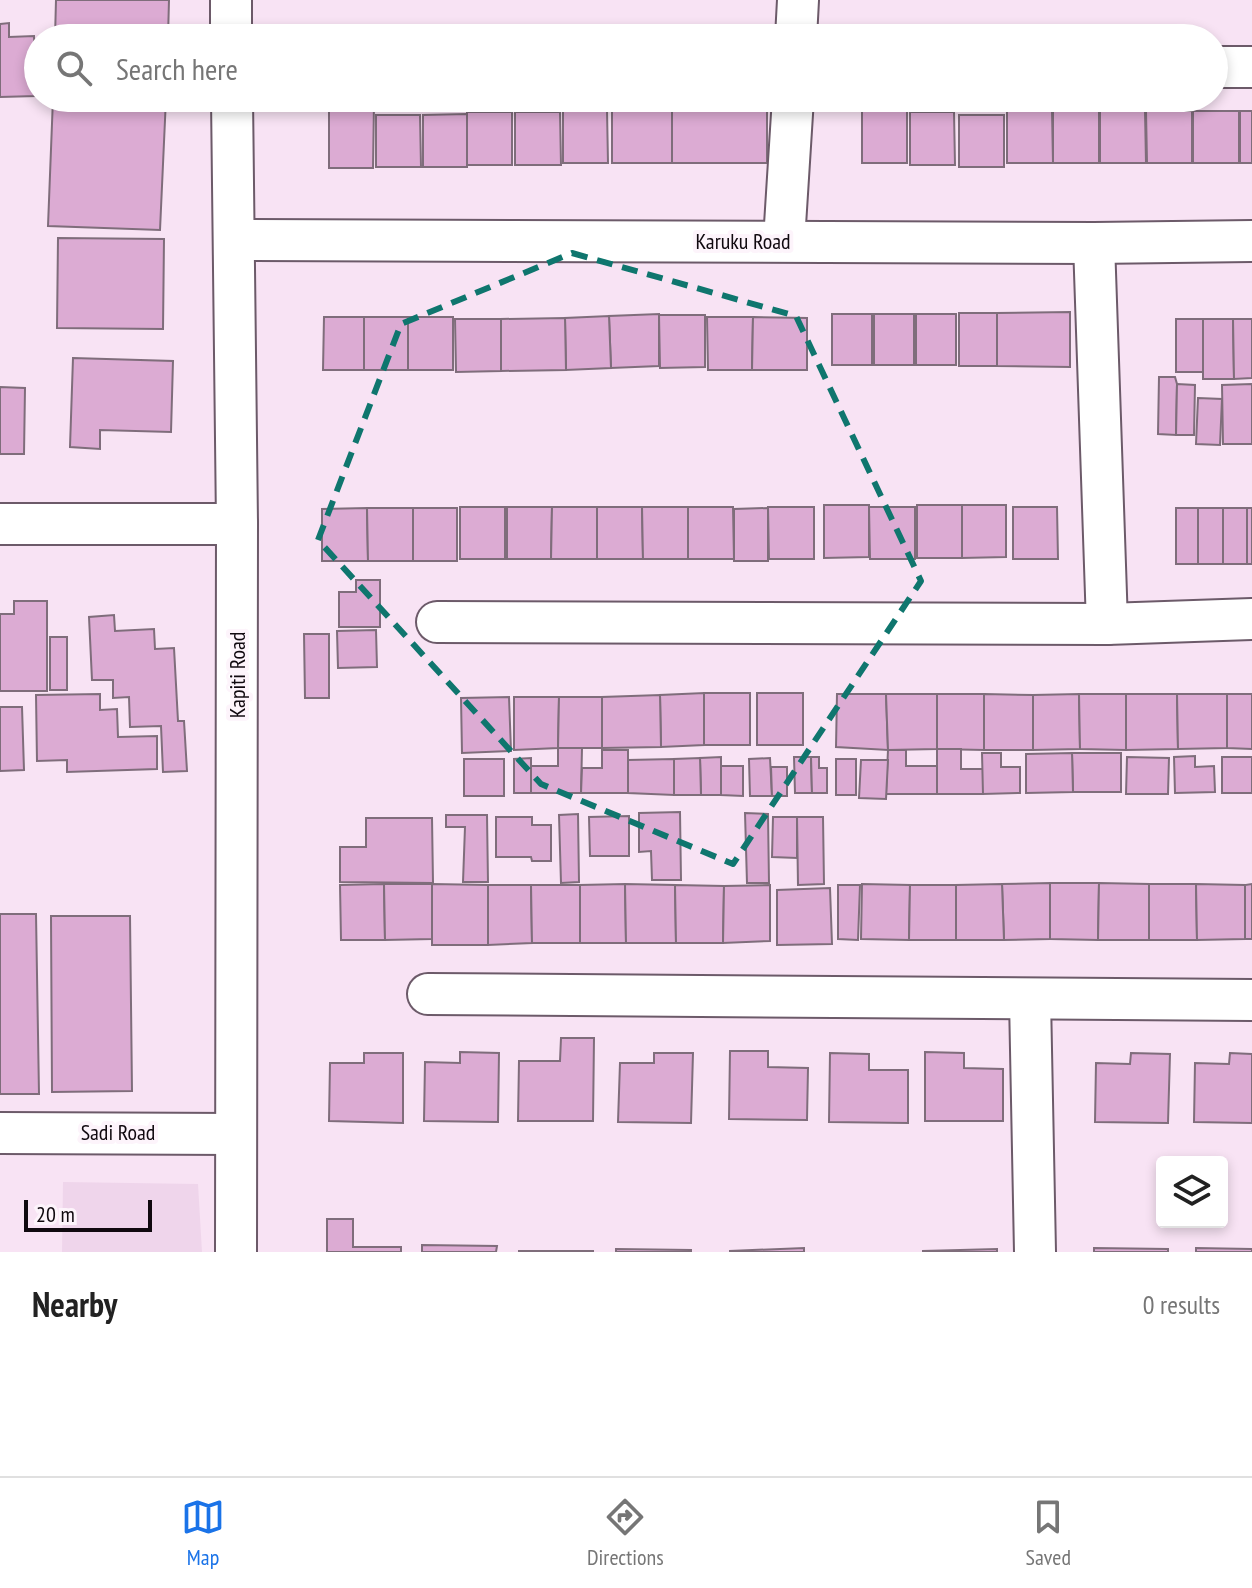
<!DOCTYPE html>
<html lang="en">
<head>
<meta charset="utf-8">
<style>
  :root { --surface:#fff; --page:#f2f2f2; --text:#222; --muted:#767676; --line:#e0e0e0; --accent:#1a73e8 }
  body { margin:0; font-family:"PT Sans Narrow",sans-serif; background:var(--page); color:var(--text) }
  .controls { position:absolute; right:24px; bottom:24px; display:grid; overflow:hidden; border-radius:8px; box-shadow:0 4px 12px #0003 }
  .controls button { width:72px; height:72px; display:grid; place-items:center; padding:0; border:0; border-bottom:2px solid var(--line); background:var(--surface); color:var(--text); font:40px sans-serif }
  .scale { position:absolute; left:24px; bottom:20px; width:128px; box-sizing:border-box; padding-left:8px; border:4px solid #10090f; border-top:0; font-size:22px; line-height:28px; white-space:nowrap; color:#10090f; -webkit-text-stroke:6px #fdf4fb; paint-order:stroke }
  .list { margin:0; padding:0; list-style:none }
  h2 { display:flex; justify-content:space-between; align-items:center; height:104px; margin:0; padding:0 32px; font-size:34px }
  h2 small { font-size:26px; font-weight:400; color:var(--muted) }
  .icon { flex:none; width:44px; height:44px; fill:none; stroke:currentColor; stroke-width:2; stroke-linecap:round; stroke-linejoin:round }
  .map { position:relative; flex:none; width:1252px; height:1252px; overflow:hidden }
  .search { position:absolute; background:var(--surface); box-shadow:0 4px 12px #0003; left:24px; right:24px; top:24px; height:88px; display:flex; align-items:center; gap:20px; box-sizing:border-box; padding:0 28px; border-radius:44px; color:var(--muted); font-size:30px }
  .sheet { height:224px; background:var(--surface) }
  nav { display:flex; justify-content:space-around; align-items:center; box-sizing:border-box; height:112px; border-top:2px solid var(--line); background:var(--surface); font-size:22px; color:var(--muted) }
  nav a { display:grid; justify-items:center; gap:4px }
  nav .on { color:var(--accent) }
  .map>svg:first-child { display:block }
  .built { fill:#efd5eb }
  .building { fill:#dcabd3; stroke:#7f6d7b; stroke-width:2 }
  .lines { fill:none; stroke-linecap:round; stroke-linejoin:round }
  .minor-casing { stroke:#6c5a69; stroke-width:44 }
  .minor { stroke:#fff; stroke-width:40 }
  .marked { fill:none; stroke:#0f766e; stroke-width:6; stroke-dasharray:16 10; stroke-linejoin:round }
  .labels { text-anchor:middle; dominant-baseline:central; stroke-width:8; stroke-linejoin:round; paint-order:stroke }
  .street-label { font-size:22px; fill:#10090f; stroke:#fdf4fb }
</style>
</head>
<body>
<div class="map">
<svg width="1252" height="1252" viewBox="0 0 1252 1252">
  <rect width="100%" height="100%" fill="#f8e3f4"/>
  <polygon class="built" points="63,1182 198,1184 202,1252 62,1252"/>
  <g class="building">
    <polygon points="56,0 169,0 168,38 55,38"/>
    <polygon points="9,23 9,37 34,36 36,96 0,97 0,24"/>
    <polygon points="53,98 166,98 160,230 48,226"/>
    <polygon points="699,98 719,98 719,104 767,104 767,163 672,163 672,107 699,107"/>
    <polygon points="329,103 374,103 373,168 329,168"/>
    <polygon points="672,107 672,163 612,163 612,111"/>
    <polygon points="607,110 608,163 563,163 563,111"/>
    <polygon points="907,110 907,163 862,163 862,111"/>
    <polygon points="1052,110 1053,163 1007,163 1007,111"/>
    <rect x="1053" y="111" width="46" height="52"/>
    <polygon points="1100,111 1145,111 1146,163 1100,163"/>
    <polygon points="1146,111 1192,111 1192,163 1147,163"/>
    <rect x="1193" y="111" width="46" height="52"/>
    <rect x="1240" y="111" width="12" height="52"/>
    <rect x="467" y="112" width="45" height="53"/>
    <polygon points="515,112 560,112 561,165 515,165"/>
    <polygon points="910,112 954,112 955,165 910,165"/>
    <polygon points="467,114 467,167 423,167 423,115"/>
    <polygon points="376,115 420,115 421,167 376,167"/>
    <rect x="959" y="115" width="45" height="52"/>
    <polygon points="58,238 164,239 163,329 57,328"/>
    <polygon points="1070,312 1070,367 997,366 997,313"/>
    <rect x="959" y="313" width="38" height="53"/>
    <polygon points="659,314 659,366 611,368 609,316"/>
    <rect x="832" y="314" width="40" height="51"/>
    <rect x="874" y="314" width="40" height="51"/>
    <rect x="916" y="314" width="40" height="51"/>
    <polygon points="659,315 705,315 705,367 660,368"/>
    <polygon points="609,316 611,368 566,370 565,318"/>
    <polygon points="324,317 364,317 364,370 323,370"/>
    <rect x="364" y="317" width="44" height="53"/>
    <rect x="408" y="317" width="45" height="53"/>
    <polygon points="707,317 753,317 752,370 708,370"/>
    <polygon points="753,317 807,318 807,370 752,370"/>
    <polygon points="565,318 566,370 501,371 501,319"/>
    <polygon points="455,319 501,319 501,371 456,372"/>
    <rect x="1176" y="319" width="27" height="53"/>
    <polygon points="1203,319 1233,319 1234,379 1203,379"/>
    <polygon points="1233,319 1252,319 1252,378 1234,379"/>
    <polygon points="73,358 173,361 171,432 100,430 100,449 70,447"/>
    <polygon points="1159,377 1175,377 1177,384 1176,435 1158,434"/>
    <polygon points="1177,384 1195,385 1194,435 1176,435"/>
    <polygon points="1252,384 1252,444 1223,444 1222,385"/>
    <polygon points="0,387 25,388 24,454 0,454"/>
    <polygon points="1198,398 1222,399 1220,445 1196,444"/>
    <polygon points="824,505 869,505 869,557 824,558"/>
    <rect x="917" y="505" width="45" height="53"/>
    <polygon points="962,505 1006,505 1006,557 962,558"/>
    <rect x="460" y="507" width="45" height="52"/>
    <polygon points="507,507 552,507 551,559 507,559"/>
    <polygon points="552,507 597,507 597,559 551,559"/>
    <polygon points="597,507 642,507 643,559 597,559"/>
    <polygon points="642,507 688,507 688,559 643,559"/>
    <polygon points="688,507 733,507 734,559 688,559"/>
    <polygon points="768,507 814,507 814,559 769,559"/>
    <polygon points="869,507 915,507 915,559 870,559"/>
    <polygon points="1013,507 1057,507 1058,559 1013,559"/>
    <polygon points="367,508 368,561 322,561 322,509"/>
    <polygon points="367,508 413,508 413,561 368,561"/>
    <rect x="413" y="508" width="44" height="53"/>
    <polygon points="768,508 768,561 734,561 734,509"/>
    <rect x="1176" y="508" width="22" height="56"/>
    <rect x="1198" y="508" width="25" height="56"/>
    <rect x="1223" y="508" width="24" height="56"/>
    <rect x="1247" y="508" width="5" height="56"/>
    <polygon points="356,580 380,580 380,627 339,627 339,592 356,592"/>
    <polygon points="14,601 47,601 47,691 0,691 0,614 14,614"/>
    <polygon points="114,615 115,631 154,629 155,649 174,648 178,721 184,721 187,771 163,772 161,726 130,727 129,697 113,698 113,680 92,680 89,617"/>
    <polygon points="376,630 377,667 338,668 337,631"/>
    <polygon points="304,634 329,634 329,698 305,698"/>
    <rect x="50" y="637" width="17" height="53"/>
    <polygon points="704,693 704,745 661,747 660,695"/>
    <rect x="704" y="693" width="46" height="52"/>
    <rect x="757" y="693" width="46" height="52"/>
    <polygon points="100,694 100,710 117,709 118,737 157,736 157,769 67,772 67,760 37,761 36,695"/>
    <polygon points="837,694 886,694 888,750 836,747"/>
    <polygon points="886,694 937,694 937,749 888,750"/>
    <polygon points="937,694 984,694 984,750 937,749"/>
    <polygon points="984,694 1033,695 1033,750 984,750"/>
    <polygon points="1079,694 1080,749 1033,750 1033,695"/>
    <polygon points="1079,694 1126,694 1126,750 1080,749"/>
    <polygon points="1126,694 1177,694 1178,749 1126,750"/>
    <polygon points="1177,694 1227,694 1227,748 1178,749"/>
    <polygon points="1227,694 1252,694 1252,749 1227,748"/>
    <polygon points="660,695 661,747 602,748 602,697"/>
    <polygon points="509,697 511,751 462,753 461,698"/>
    <polygon points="514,697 559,697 558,748 514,750"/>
    <polygon points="559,697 602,697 602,748 558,748"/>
    <polygon points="0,707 22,707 24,770 0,771"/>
    <polygon points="558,748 582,748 581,793 531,793 531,766 558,766"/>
    <polygon points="937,749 961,749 961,769 983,769 983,794 937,794"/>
    <polygon points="602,750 628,750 628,793 581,793 582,768 602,768"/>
    <polygon points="888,750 906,750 906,766 937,766 937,794 886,794"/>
    <polygon points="982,753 1001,753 1001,767 1020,767 1020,793 983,794"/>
    <polygon points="1072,753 1121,753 1121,792 1073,792"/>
    <polygon points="1072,753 1073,792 1026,793 1026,754"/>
    <polygon points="1195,756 1195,767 1214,766 1215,792 1175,793 1174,757"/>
    <polygon points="721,757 721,795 701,795 700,758"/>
    <polygon points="794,757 811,757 812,793 795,793"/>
    <polygon points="811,757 819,757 819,768 827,768 827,793 812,793"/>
    <polygon points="1127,757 1169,758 1168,794 1126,794"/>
    <rect x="1222" y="757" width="30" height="36"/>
    <polygon points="531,758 531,793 514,793 514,759"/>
    <polygon points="700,758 701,795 674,795 674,759"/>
    <polygon points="770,758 772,796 750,796 749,759"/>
    <rect x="464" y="759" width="40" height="37"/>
    <polygon points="674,759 674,795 628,793 628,760"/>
    <rect x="836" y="759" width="20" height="36"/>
    <polygon points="861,760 888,760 886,799 859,798"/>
    <polygon points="721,766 743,766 743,796 721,795"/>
    <polygon points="771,767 787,767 787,796 772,796"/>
    <polygon points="680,812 681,880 652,880 651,851 639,852 639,813"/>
    <polygon points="745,813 768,814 769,883 747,883"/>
    <polygon points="578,814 579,882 561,883 559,815"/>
    <polygon points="446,815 487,815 488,882 463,882 465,827 446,827"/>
    <polygon points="629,816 629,856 590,856 589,817"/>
    <polygon points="496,817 532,817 532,825 551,825 551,861 532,861 531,857 496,857"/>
    <polygon points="773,817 797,817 797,858 772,857"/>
    <polygon points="797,817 823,817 824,884 798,885"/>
    <polygon points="366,818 432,818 433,883 340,882 340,847 366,847"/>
    <polygon points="1050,883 1050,939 1004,940 1002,884"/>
    <polygon points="1050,883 1099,883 1098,940 1050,939"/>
    <polygon points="1099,883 1149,884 1149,940 1098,940"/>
    <polygon points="384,884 385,940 341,940 340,885"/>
    <polygon points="384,884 432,884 432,939 385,940"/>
    <polygon points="432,884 488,885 488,945 432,945"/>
    <polygon points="625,884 626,943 580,943 580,885"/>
    <polygon points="625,884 675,885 676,943 626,943"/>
    <polygon points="862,884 910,885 909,940 861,939"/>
    <polygon points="1002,884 1004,940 956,940 956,885"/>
    <polygon points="1149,884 1196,884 1197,940 1149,940"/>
    <polygon points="1196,884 1245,885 1245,939 1197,940"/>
    <polygon points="1252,884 1252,939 1245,939 1245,885"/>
    <polygon points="488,885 531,885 532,943 488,945"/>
    <polygon points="531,885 580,885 580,943 532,943"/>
    <polygon points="675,885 724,886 723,943 676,943"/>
    <polygon points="770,885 770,941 723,943 724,886"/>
    <polygon points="838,885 860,885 858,940 838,939"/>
    <polygon points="910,885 956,885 956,940 909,940"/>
    <polygon points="830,888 832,944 777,945 777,890"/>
    <polygon points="0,914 36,914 39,1094 0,1094"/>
    <polygon points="51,916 130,916 132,1091 52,1092"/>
    <polygon points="561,1038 594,1038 593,1121 518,1121 519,1061 560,1061"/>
    <polygon points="730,1051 768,1051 768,1067 808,1068 807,1120 729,1119"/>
    <polygon points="460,1052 499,1053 498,1122 424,1121 425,1062 460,1063"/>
    <polygon points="925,1052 964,1053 964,1068 1003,1069 1003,1121 925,1121"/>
    <polygon points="364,1053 403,1053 403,1123 329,1121 330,1063 364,1063"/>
    <polygon points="654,1053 693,1053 691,1123 618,1122 620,1063 654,1063"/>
    <polygon points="830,1053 869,1054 869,1070 908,1070 908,1123 829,1122"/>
    <polygon points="1131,1053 1170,1054 1168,1123 1095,1122 1096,1063 1130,1064"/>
    <polygon points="1230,1053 1252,1054 1252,1123 1194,1122 1195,1063 1229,1064"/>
    <polygon points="327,1219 353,1219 353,1247 401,1247 401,1252 327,1252"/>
    <polygon points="422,1245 497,1246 496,1252 422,1252"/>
    <polygon points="804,1248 804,1252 730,1252 730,1251"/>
    <polygon points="1094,1248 1168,1249 1168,1252 1094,1252"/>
    <polygon points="1196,1248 1252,1249 1252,1252 1196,1252"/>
    <polygon points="616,1249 691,1250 691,1252 616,1252"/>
    <polygon points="997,1249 997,1252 923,1252 923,1251"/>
    <rect x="519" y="1251" width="74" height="1"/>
  </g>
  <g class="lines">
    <g class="minor-casing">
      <g id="minor">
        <polyline points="231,0 231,38"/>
        <polyline points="796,38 798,0"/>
        <polyline points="1214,67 1252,67"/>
        <polyline points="232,98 237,524 236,1252"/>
        <polyline points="234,240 1094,243 1252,241"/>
        <polyline points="784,241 793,98"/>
        <polyline points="1094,243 1107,624"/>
        <polyline points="0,524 237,524"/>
        <polyline points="437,622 1107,624 1252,619"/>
        <polyline points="428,994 1252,1000"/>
        <polyline points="1030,999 1035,1252"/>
        <polyline points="0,1133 236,1134"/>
      </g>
    </g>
    <use href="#minor" class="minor"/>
  </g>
  <path class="marked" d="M572,253l224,63 125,265 -188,283 -192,-80 -223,-244 83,-216z"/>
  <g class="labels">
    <g class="street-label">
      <text x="743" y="241">Karuku Road</text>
      <text transform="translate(237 675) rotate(-90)">Kapiti Road</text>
      <text x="118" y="1132">Sadi Road</text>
    </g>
  </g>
</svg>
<div class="controls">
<button><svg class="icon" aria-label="layers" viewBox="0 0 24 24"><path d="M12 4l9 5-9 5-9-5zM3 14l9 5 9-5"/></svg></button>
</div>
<div class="scale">20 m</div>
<div class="search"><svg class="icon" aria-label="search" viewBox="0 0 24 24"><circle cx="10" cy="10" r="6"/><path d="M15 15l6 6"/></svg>Search here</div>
</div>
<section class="sheet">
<h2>Nearby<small>0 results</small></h2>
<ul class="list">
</ul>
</section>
<nav>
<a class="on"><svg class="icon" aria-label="map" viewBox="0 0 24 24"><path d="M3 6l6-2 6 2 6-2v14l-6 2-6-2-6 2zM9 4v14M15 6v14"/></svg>Map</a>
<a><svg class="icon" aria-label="directions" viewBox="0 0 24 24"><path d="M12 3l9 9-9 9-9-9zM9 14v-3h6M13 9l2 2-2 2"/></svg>Directions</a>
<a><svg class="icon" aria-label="saved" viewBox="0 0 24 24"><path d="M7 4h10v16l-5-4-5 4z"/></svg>Saved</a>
</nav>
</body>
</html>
